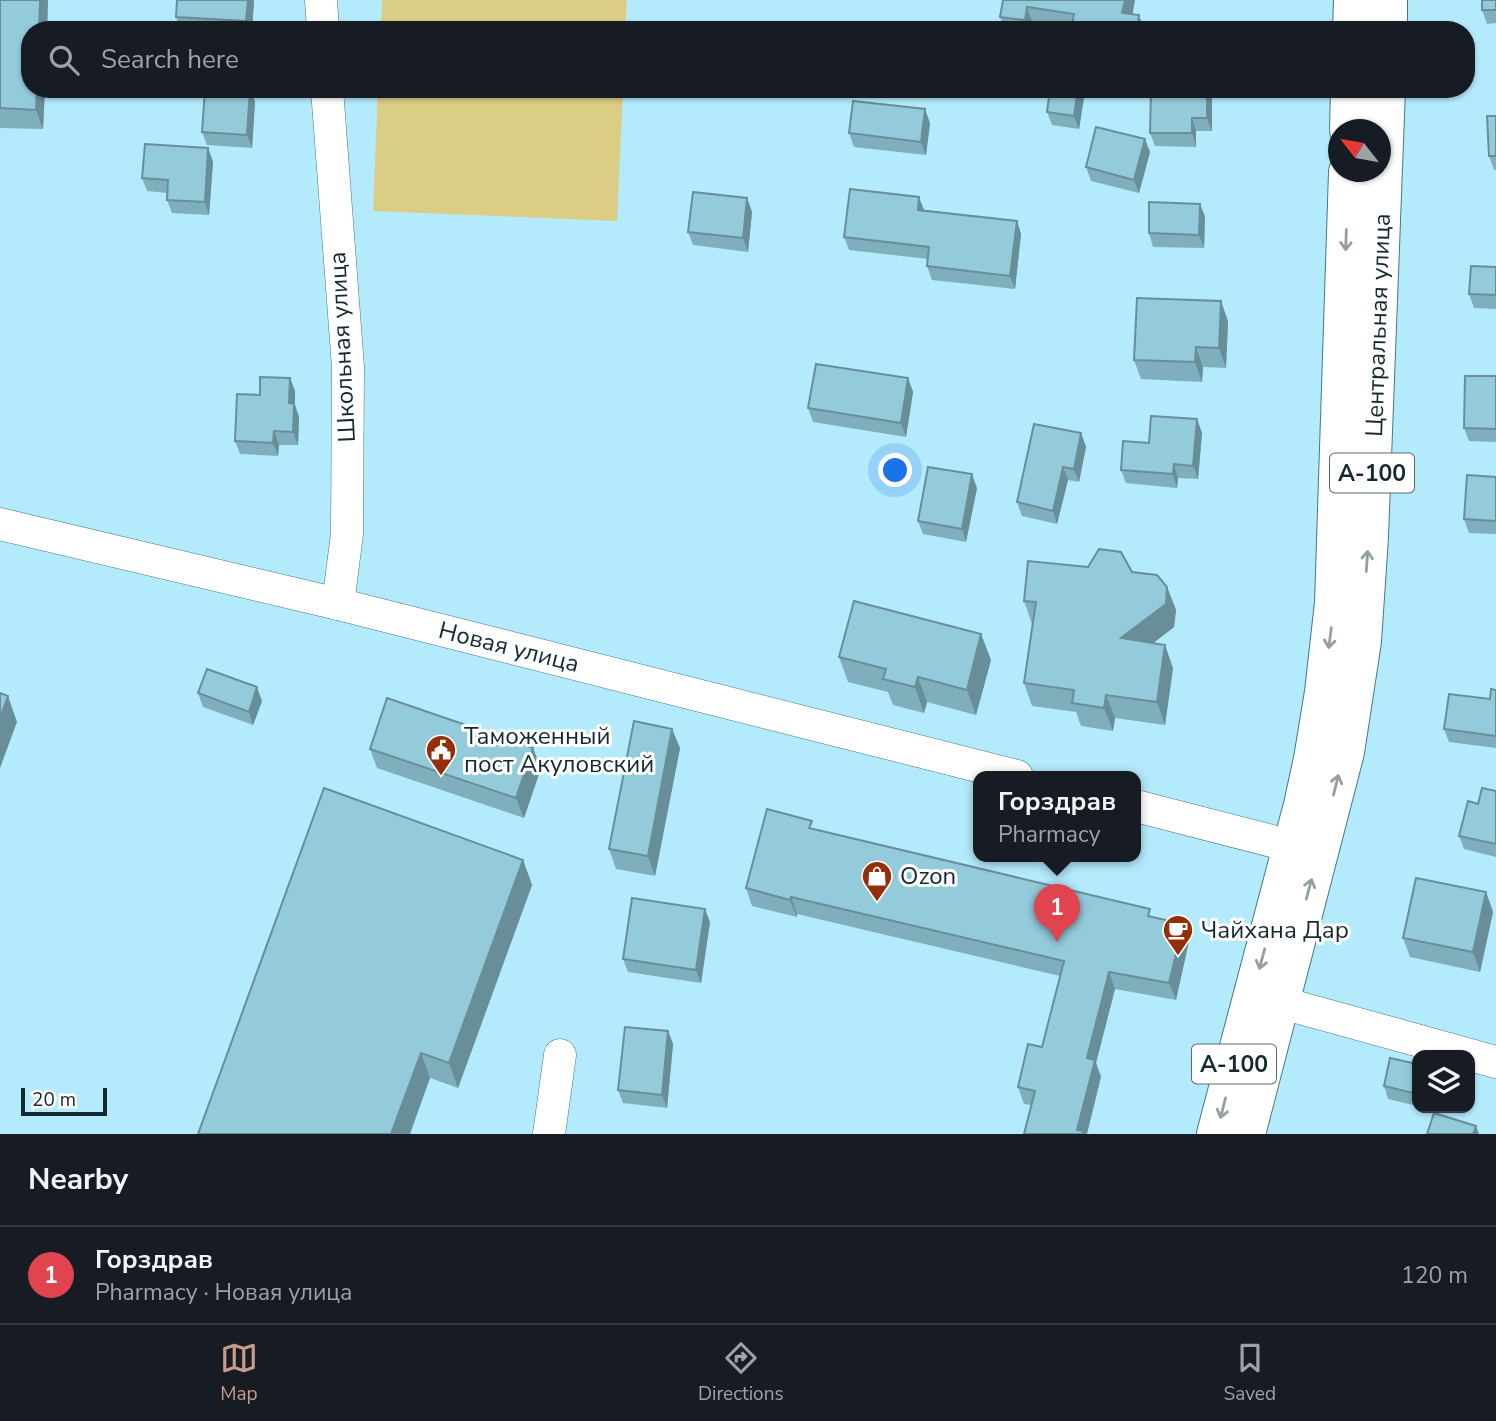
<!DOCTYPE html>
<html lang="en">
<head>
<meta charset="utf-8">
<style>
  :root { --surface:#171b24; --page:#242831; --text:#f1f3f6; --muted:#9ea1a6; --line:#363941; --accent:#c89b8b }
  body { margin:0; font-family:"Nunito Sans",sans-serif; background:var(--page); color:var(--text) }
  .controls { position:absolute; right:21px; bottom:21px; display:grid; overflow:hidden; border-radius:14px; box-shadow:0 2px 5px #0004 }
  .controls button { width:63px; height:63px; display:grid; place-items:center; padding:0; border:0; border-bottom:2px solid var(--line); background:var(--surface); color:var(--text); font:35px sans-serif }
  .compass { position:absolute; left:1328px; top:119px; width:63px; height:63px; border-radius:50%; background:var(--surface); box-shadow:0 2px 5px #0004; rotate:301deg }
  .scale { position:absolute; left:21px; bottom:18px; width:86px; box-sizing:border-box; padding-left:7px; border:4px solid #142a30; border-top:0; font-size:19px; line-height:24px; white-space:nowrap; color:#142a30; -webkit-text-stroke:5px #fff; paint-order:stroke }
  .you { position:absolute; left:896px; top:471px; width:24px; height:24px; margin:-18px; border:5px solid #fff; border-radius:50%; background:#1a73e8; box-shadow:0 0 0 10px #1a73e833 }
  .badge { display:grid; place-items:center; width:46px; height:46px; border-radius:50%; background:var(--accent); color:#fff; font-size:23px; font-weight:700 }
  .pin { position:absolute; translate:-50% -58px; filter:drop-shadow(0 2px 4px #0008) }
  .pin::after { content:''; position:absolute; top:37px; width:24px; height:21px; background:inherit; clip-path:polygon(0 0,100% 0,50% 100%) }
  .popup { position:absolute; left:973px; top:771px; width:168px; height:91px; box-sizing:border-box; display:grid; place-content:center; border-radius:14px; background:var(--surface); filter:drop-shadow(0 2px 5px #0005); font-size:23px; white-space:nowrap; color:var(--muted) }
  .popup b { font-size:26px; color:var(--text) }
  .popup::after { content:''; position:absolute; left:50%; top:100%; margin-left:-14px; border:14px solid transparent; border-top-color:var(--surface) }
  .list { margin:0; padding:0; list-style:none }
  h2 { display:flex; justify-content:space-between; align-items:center; height:91px; margin:0; padding:0 28px; font-size:30px }
  h2 small { font-size:23px; font-weight:400; color:var(--muted) }
  .list li { display:grid; grid-template-columns:46px 1fr auto; gap:21px; align-items:center; box-sizing:border-box; height:98px; padding:0 28px; border-top:2px solid var(--line) }
  .list b { display:block; font-size:26px; white-space:nowrap }
  .list p { margin:0; font-size:23px; white-space:nowrap; color:var(--muted) }
  .list em { font-size:23px; font-style:normal; color:var(--muted) }
  .icon { flex:none; width:38px; height:38px; fill:none; stroke:currentColor; stroke-width:2; stroke-linecap:round; stroke-linejoin:round }
  .map { position:relative; flex:none; width:1496px; height:1134px; overflow:hidden }
  .search { position:absolute; background:var(--surface); box-shadow:0 2px 5px #0004; left:21px; right:21px; top:21px; height:77px; display:flex; align-items:center; gap:18px; box-sizing:border-box; padding:0 24px; border-radius:28px; color:var(--muted); font-size:26px }
  .sheet { height:189px; background:var(--surface) }
  nav { display:flex; justify-content:space-around; align-items:center; box-sizing:border-box; height:98px; border-top:2px solid var(--line); background:var(--surface); font-size:19px; color:var(--muted) }
  nav a { display:grid; justify-items:center; gap:4px }
  nav .on { color:var(--accent) }
  .map>svg:first-child { display:block }
  .green { fill:#dccd85 }
  .lines { fill:none; stroke-linecap:round; stroke-linejoin:round }
  .minor-casing { stroke:#437887; stroke-width:33 }
  .primary-casing { stroke:#437887; stroke-width:40 }
  .minor { stroke:#fff; stroke-width:32 }
  .primary { stroke:#fff; stroke-width:38 }
  .wall { fill:#7fafbc }
  .shaded-wall { fill:#688e99 }
  .building { fill:#94cbdb; stroke:#688e99; stroke-width:2 }
  .oneway { stroke:#959fa2 }
  .labels { text-anchor:middle; dominant-baseline:central; stroke-width:6; stroke-linejoin:round; paint-order:stroke }
  .shield { fill:#fff; stroke:#5a6a6e; stroke-width:2 }
  .shield-label { font-size:23px; font-weight:bold; fill:#142a30 }
  .street-label { font-size:24px; fill:#142a30; stroke:#fff }
  .poi-label { font-size:24px; fill:#142a30; stroke:#fff; text-anchor:start }
</style>
</head>
<body>
<div class="map">
<svg width="1496" height="1134" viewBox="0 0 1496 1134">
  <rect width="100%" height="100%" fill="#b3ebfc"/>
  <g class="green">
    <polygon points="382,0 627,0 625,30 381,30"/>
    <polygon points="378,89 623,89 617,221 373,211"/>
  </g>
  <g class="lines">
    <g class="minor-casing">
      <g id="minor">
        <polyline points="321,0 323,30"/>
        <polyline points="327,89 348,367 347,534 338,604"/>
        <polyline points="0,524 338,604 1017,776"/>
        <polyline points="1136,806 1291,846"/>
        <polyline points="1257,996 1496,1062"/>
        <polyline points="549,1134 560,1055"/>
      </g>
    </g>
    <g class="primary-casing">
      <g id="primary">
        <polyline points="1352,30 1353,0"/>
        <polyline points="1388,30 1388,0"/>
        <polyline points="1349,130 1350,89"/>
        <polyline points="1216,1134 1303,805 1313,759 1324,692 1334,603 1348,172"/>
        <polyline points="1246,1134 1345,752 1362,641 1369,537 1386,89"/>
      </g>
    </g>
    <use href="#minor" class="minor"/>
    <use href="#primary" class="primary"/>
  </g>
  <g class="wall">
    <polygon points="0,0 48,0 47,30 30,30 30,89 45,89 43,129 0,128"/>
    <polygon points="254,0 252,30 181,30 176,17"/>
    <polygon points="1003,0 1133,14 1144,30 1054,30 1034,27 1033,30 1005,30 1000,17"/>
    <polygon points="1496,0 1496,23 1487,24 1482,10"/>
    <polygon points="1151,89 1208,89 1212,100 1212,131 1196,131 1196,147 1155,146 1150,133"/>
    <polygon points="1085,91 1079,129 1052,125 1047,112"/>
    <polygon points="255,102 252,148 207,145 202,132"/>
    <polygon points="1496,116 1496,170 1494,170 1489,156"/>
    <polygon points="930,123 926,155 854,147 849,133"/>
    <polygon points="208,148 213,162 209,215 172,213 167,200 167,193 147,191 142,178"/>
    <polygon points="1150,152 1139,193 1091,181 1086,167"/>
    <polygon points="747,198 752,212 748,252 693,245 688,232"/>
    <polygon points="1200,204 1205,217 1204,248 1153,247 1149,233"/>
    <polygon points="924,210 1017,221 1021,234 1015,289 932,280 927,266 928,259 849,250 844,237"/>
    <polygon points="1496,267 1496,309 1474,308 1469,294"/>
    <polygon points="1228,321 1226,368 1203,367 1202,382 1141,379 1134,360"/>
    <polygon points="1496,376 1496,442 1469,441 1464,428"/>
    <polygon points="290,378 295,391 295,405 299,417 298,445 279,445 278,456 240,454 235,441 260,395"/>
    <polygon points="908,378 913,392 906,437 813,422 808,408"/>
    <polygon points="1197,419 1202,433 1198,479 1178,478 1177,488 1126,483 1121,470 1149,443"/>
    <polygon points="1081,433 1086,447 1079,482 1068,480 1057,524 1022,516 1017,502"/>
    <polygon points="1496,477 1496,534 1469,533 1464,519"/>
    <polygon points="977,488 966,542 923,534 918,521"/>
    <polygon points="1132,572 1167,587 1176,610 1174,627 1153,643 1173,668 1165,725 1115,718 1113,731 1081,726 1076,712 1032,706 1024,683 1032,624 1024,601"/>
    <polygon points="839,657 991,660 976,715 927,702 924,713 893,705 888,692 848,682"/>
    <polygon points="1496,690 1496,748 1449,742 1444,729 1490,699"/>
    <polygon points="198,693 262,701 253,725 203,707"/>
    <polygon points="680,748 655,876 616,869 609,849"/>
    <polygon points="370,749 541,768 524,818 377,768"/>
    <polygon points="1496,791 1496,857 1464,849 1459,836 1478,804"/>
    <polygon points="815,830 1153,917 1189,941 1176,1000 1115,989 1096,1063 1101,1077 1031,1105 1024,1104 1018,1087 1042,1047 1060,976 797,914 797,917 752,906 746,888"/>
    <polygon points="523,860 532,885 458,1088 430,1078 198,1134"/>
    <polygon points="1486,892 1493,912 1480,972 1410,957 1403,938"/>
    <polygon points="710,922 701,983 628,972 623,959"/>
    <polygon points="668,1031 673,1044 667,1108 623,1103 618,1090"/>
    <polygon points="1417,1064 1417,1106 1388,1099 1384,1086"/>
  </g>
  <g class="shaded-wall">
    <polygon points="40,0 48,0 47,30 39,30"/>
    <polygon points="248,0 254,0 252,30 249,30 246,21"/>
    <polygon points="1125,0 1135,0 1130,30 1122,13"/>
    <polygon points="1027,7 1034,27 1033,30 1028,30 1025,20"/>
    <polygon points="1139,15 1144,30 1137,30"/>
    <polygon points="37,89 45,89 43,129 36,110"/>
    <polygon points="251,89 255,102 252,148 247,135"/>
    <polygon points="1078,89 1084,89 1085,91 1079,129 1074,116"/>
    <polygon points="1207,89 1208,89 1212,100 1212,131 1207,118"/>
    <polygon points="925,109 930,123 926,155 921,142"/>
    <polygon points="1192,118 1196,131 1196,147 1192,133"/>
    <polygon points="1145,139 1150,152 1139,193 1134,180"/>
    <polygon points="208,148 213,162 209,215 205,202"/>
    <polygon points="919,197 924,210 918,210"/>
    <polygon points="747,198 752,212 748,252 743,238"/>
    <polygon points="1200,204 1205,217 1204,248 1199,235"/>
    <polygon points="1017,221 1021,234 1015,289 1010,276"/>
    <polygon points="1221,301 1228,321 1226,368 1219,348"/>
    <polygon points="1196,347 1203,367 1202,382 1195,362"/>
    <polygon points="290,378 295,391 295,405 299,417 298,445 293,432 289,403"/>
    <polygon points="908,378 913,392 906,437 901,423"/>
    <polygon points="1197,419 1202,433 1198,479 1193,466"/>
    <polygon points="274,431 279,445 278,456 273,443"/>
    <polygon points="1081,433 1086,447 1079,482 1074,469"/>
    <polygon points="1174,464 1178,478 1177,488 1173,474"/>
    <polygon points="1063,467 1068,480 1057,524 1053,511"/>
    <polygon points="972,474 977,488 966,542 962,529"/>
    <polygon points="1167,587 1176,610 1174,627 1130,661 1121,638"/>
    <polygon points="981,634 991,660 976,715 967,690"/>
    <polygon points="1165,645 1173,668 1165,725 1157,702"/>
    <polygon points="918,677 927,702 924,713 915,687"/>
    <polygon points="257,687 262,701 253,725 249,712"/>
    <polygon points="1106,695 1115,718 1113,731 1104,708"/>
    <polygon points="8,696 17,722 0,768 0,718"/>
    <polygon points="672,729 680,748 655,876 648,856"/>
    <polygon points="533,748 541,768 524,818 516,798"/>
    <polygon points="523,860 532,885 458,1088 449,1063"/>
    <polygon points="1486,892 1493,912 1480,972 1473,952"/>
    <polygon points="791,897 797,914 797,917 790,900"/>
    <polygon points="705,909 710,922 701,983 696,970"/>
    <polygon points="1183,924 1189,941 1176,1000 1169,983"/>
    <polygon points="1109,972 1115,989 1096,1063 1101,1077 1087,1134 1079,1134 1077,1130 1087,1058"/>
    <polygon points="668,1031 673,1044 667,1108 662,1095"/>
    <polygon points="421,1053 430,1078 410,1134 391,1134"/>
    <polygon points="1476,1126 1479,1134 1473,1134"/>
  </g>
  <g class="building">
    <polygon points="0,0 40,0 39,30 30,30 30,89 37,89 36,110 0,108"/>
    <polygon points="177,0 248,0 246,21 176,17"/>
    <polygon points="1003,0 1125,0 1122,13 1139,15 1137,30 1095,30 1072,26 1074,14 1027,7 1025,20 1000,17"/>
    <rect x="1482" y="0" width="14" height="10"/>
    <polygon points="205,89 250,89 247,135 202,132"/>
    <polygon points="1050,89 1078,89 1074,116 1047,112"/>
    <polygon points="1151,89 1207,89 1207,118 1192,118 1192,133 1150,133"/>
    <polygon points="853,101 925,109 921,142 849,133"/>
    <polygon points="1487,116 1496,116 1496,156 1489,156"/>
    <polygon points="1096,127 1145,139 1134,180 1086,167"/>
    <polygon points="145,144 208,148 205,202 167,200 168,180 142,178"/>
    <polygon points="850,189 919,197 918,210 1017,221 1010,276 927,266 929,247 844,237"/>
    <polygon points="693,192 747,198 743,238 688,232"/>
    <polygon points="1149,202 1200,204 1199,235 1149,233"/>
    <polygon points="1471,266 1496,267 1496,295 1469,294"/>
    <polygon points="1137,298 1221,301 1219,348 1196,347 1195,362 1134,360"/>
    <polygon points="816,364 908,378 901,423 808,408"/>
    <polygon points="1465,376 1496,376 1496,429 1464,428"/>
    <polygon points="260,377 290,378 289,403 294,404 293,432 274,431 273,443 235,441 237,394 260,395"/>
    <polygon points="1151,416 1197,419 1193,466 1174,464 1173,474 1121,470 1123,441 1149,443"/>
    <polygon points="1034,424 1081,433 1074,469 1063,467 1053,511 1017,502"/>
    <polygon points="928,467 972,474 962,529 918,521"/>
    <polygon points="1467,475 1496,477 1496,521 1464,519"/>
    <polygon points="1099,549 1121,552 1132,572 1157,575 1167,587 1166,604 1121,638 1165,645 1157,702 1106,695 1104,708 1072,703 1074,690 1024,683 1036,602 1024,601 1028,561 1088,567"/>
    <polygon points="854,601 981,634 967,690 918,677 915,687 883,679 886,669 839,657"/>
    <polygon points="207,669 257,687 249,712 198,693"/>
    <polygon points="1491,689 1496,690 1496,736 1444,729 1449,694 1490,699"/>
    <polygon points="0,693 8,696 0,718"/>
    <polygon points="387,698 533,748 516,798 370,749"/>
    <polygon points="634,721 672,729 648,856 609,849"/>
    <polygon points="324,788 523,860 449,1063 421,1053 391,1134 198,1134"/>
    <polygon points="1482,788 1496,791 1496,844 1459,836 1468,801 1478,804"/>
    <polygon points="767,809 812,821 809,828 1150,909 1148,916 1183,924 1169,983 1109,972 1087,1058 1095,1060 1077,1130 1083,1131 1082,1134 1024,1134 1035,1091 1018,1087 1028,1044 1042,1047 1064,961 791,897 790,900 746,888"/>
    <polygon points="1416,878 1486,892 1473,952 1403,938"/>
    <polygon points="632,898 705,909 696,970 623,959"/>
    <polygon points="625,1027 668,1031 662,1095 618,1090"/>
    <polygon points="1390,1058 1417,1064 1417,1094 1384,1086"/>
    <polygon points="1434,1113 1476,1126 1473,1134 1427,1134"/>
  </g>
  <defs><path id="oneway-shaft" d="M-6 0H5M1.5-3L5.5 0L1.5 3" fill="none" stroke-width="1.6" stroke-linecap="round" stroke-linejoin="round" transform="scale(1.75)"/></defs>
  <g class="oneway">
    <use href="#oneway-shaft" transform="translate(1346 240) rotate(92)"/>
    <use href="#oneway-shaft" transform="translate(1367 561) rotate(-86)"/>
    <use href="#oneway-shaft" transform="translate(1330 638) rotate(97)"/>
    <use href="#oneway-shaft" transform="translate(1336 785) rotate(-76)"/>
    <use href="#oneway-shaft" transform="translate(1309 889) rotate(-75)"/>
    <use href="#oneway-shaft" transform="translate(1262 959) rotate(105)"/>
    <use href="#oneway-shaft" transform="translate(1223 1108) rotate(104)"/>
  </g>
  <defs>
    <g id="civic-pin" transform="scale(1.575)"><path d="M0 17L-7.5 6A9.5 9.5 0 1 1 7.5 6Z" fill="#952f08" stroke="#fff"/><path d="M-.6-6.5H3V-4.5H.6V-3L4-1V1h2V6H-6V1h2V-1L-.6-3ZM-1.2 2.5V6h2.4V2.5Z" fill="#fff"/></g>
    <g id="shop-pin" transform="scale(1.575)"><path d="M0 17L-7.5 6A9.5 9.5 0 1 1 7.5 6Z" fill="#952f08" stroke="#fff"/><path d="M-5-2.5h2.3a2.7 3.5 0 0 1 5.4 0H5L5.5 6h-11ZM-1.5-2.5h3a1.5 2.3 0 0 0-3 0Z" fill="#fff"/></g>
    <g id="cafe-pin" transform="scale(1.575)"><path d="M0 17L-7.5 6A9.5 9.5 0 1 1 7.5 6Z" fill="#952f08" stroke="#fff"/><path d="M-5.5-4.5H6V0H3Q3 3.5 0 3.5H-2.5Q-5.5 3.5-5.5 0ZM3-3.2v2h1.7v-2ZM-6 4.5H4V6H-6Z" fill="#fff"/></g>
  </defs>
  <g fill-rule="evenodd">
    <use href="#civic-pin" x="441" y="750"/>
    <use href="#shop-pin" x="877" y="876"/>
    <use href="#cafe-pin" x="1178" y="930"/>
  </g>
  <g class="labels">
    <g class="shield">
      <rect x="1330" y="453.5" width="84" height="39" rx="5"/>
      <rect x="1192" y="1044.5" width="84" height="39" rx="5"/>
    </g>
    <g class="shield-label">
      <text x="1372" y="473">А-100</text>
      <text x="1234" y="1064">А-100</text>
    </g>
    <g class="street-label">
      <text transform="translate(1378 325) rotate(-88)">Центральная улица</text>
      <text transform="translate(342 347) rotate(-93)">Школьная улица</text>
      <text transform="translate(509 647) rotate(14)">Новая улица</text>
    </g>
    <g class="poi-label">
      <text x="464" y="736">Таможенный<tspan x="464" dy="28">пост Акуловский</tspan></text>
      <text x="900" y="876">Ozon</text>
      <text x="1201" y="930">Чайхана Дар</text>
    </g>
  </g>
</svg>
<div class="controls">
<button><svg class="icon" aria-label="layers" viewBox="0 0 24 24"><path d="M12 4l9 5-9 5-9-5zM3 14l9 5 9-5"/></svg></button>
</div>
<svg class="compass" viewBox="-18 -18 36 36"><path d="M0-13l5 13h-10z" fill="#e53935"/><path d="M0 13l5-13h-10z" fill="#9ea1a6"/></svg>
<div class="scale">20 m</div>
<div class="you"></div>
<div class="pin badge" style="left:1057px;top:942px;background:#e0444e">1</div>
<div class="popup"><b>Горздрав</b>Pharmacy</div>
<div class="search"><svg class="icon" aria-label="search" viewBox="0 0 24 24"><circle cx="10" cy="10" r="6"/><path d="M15 15l6 6"/></svg>Search here</div>
</div>
<section class="sheet">
<h2>Nearby<small></small></h2>
<ul class="list">
<li><span class="badge" style="background:#e0444e">1</span><div><b>Горздрав</b><p>Pharmacy · Новая улица</p></div><em>120 m</em></li>
</ul>
</section>
<nav>
<a class="on"><svg class="icon" aria-label="map" viewBox="0 0 24 24"><path d="M3 6l6-2 6 2 6-2v14l-6 2-6-2-6 2zM9 4v14M15 6v14"/></svg>Map</a>
<a><svg class="icon" aria-label="directions" viewBox="0 0 24 24"><path d="M12 3l9 9-9 9-9-9zM9 14v-3h6M13 9l2 2-2 2"/></svg>Directions</a>
<a><svg class="icon" aria-label="saved" viewBox="0 0 24 24"><path d="M7 4h10v16l-5-4-5 4z"/></svg>Saved</a>
</nav>
</body>
</html>
